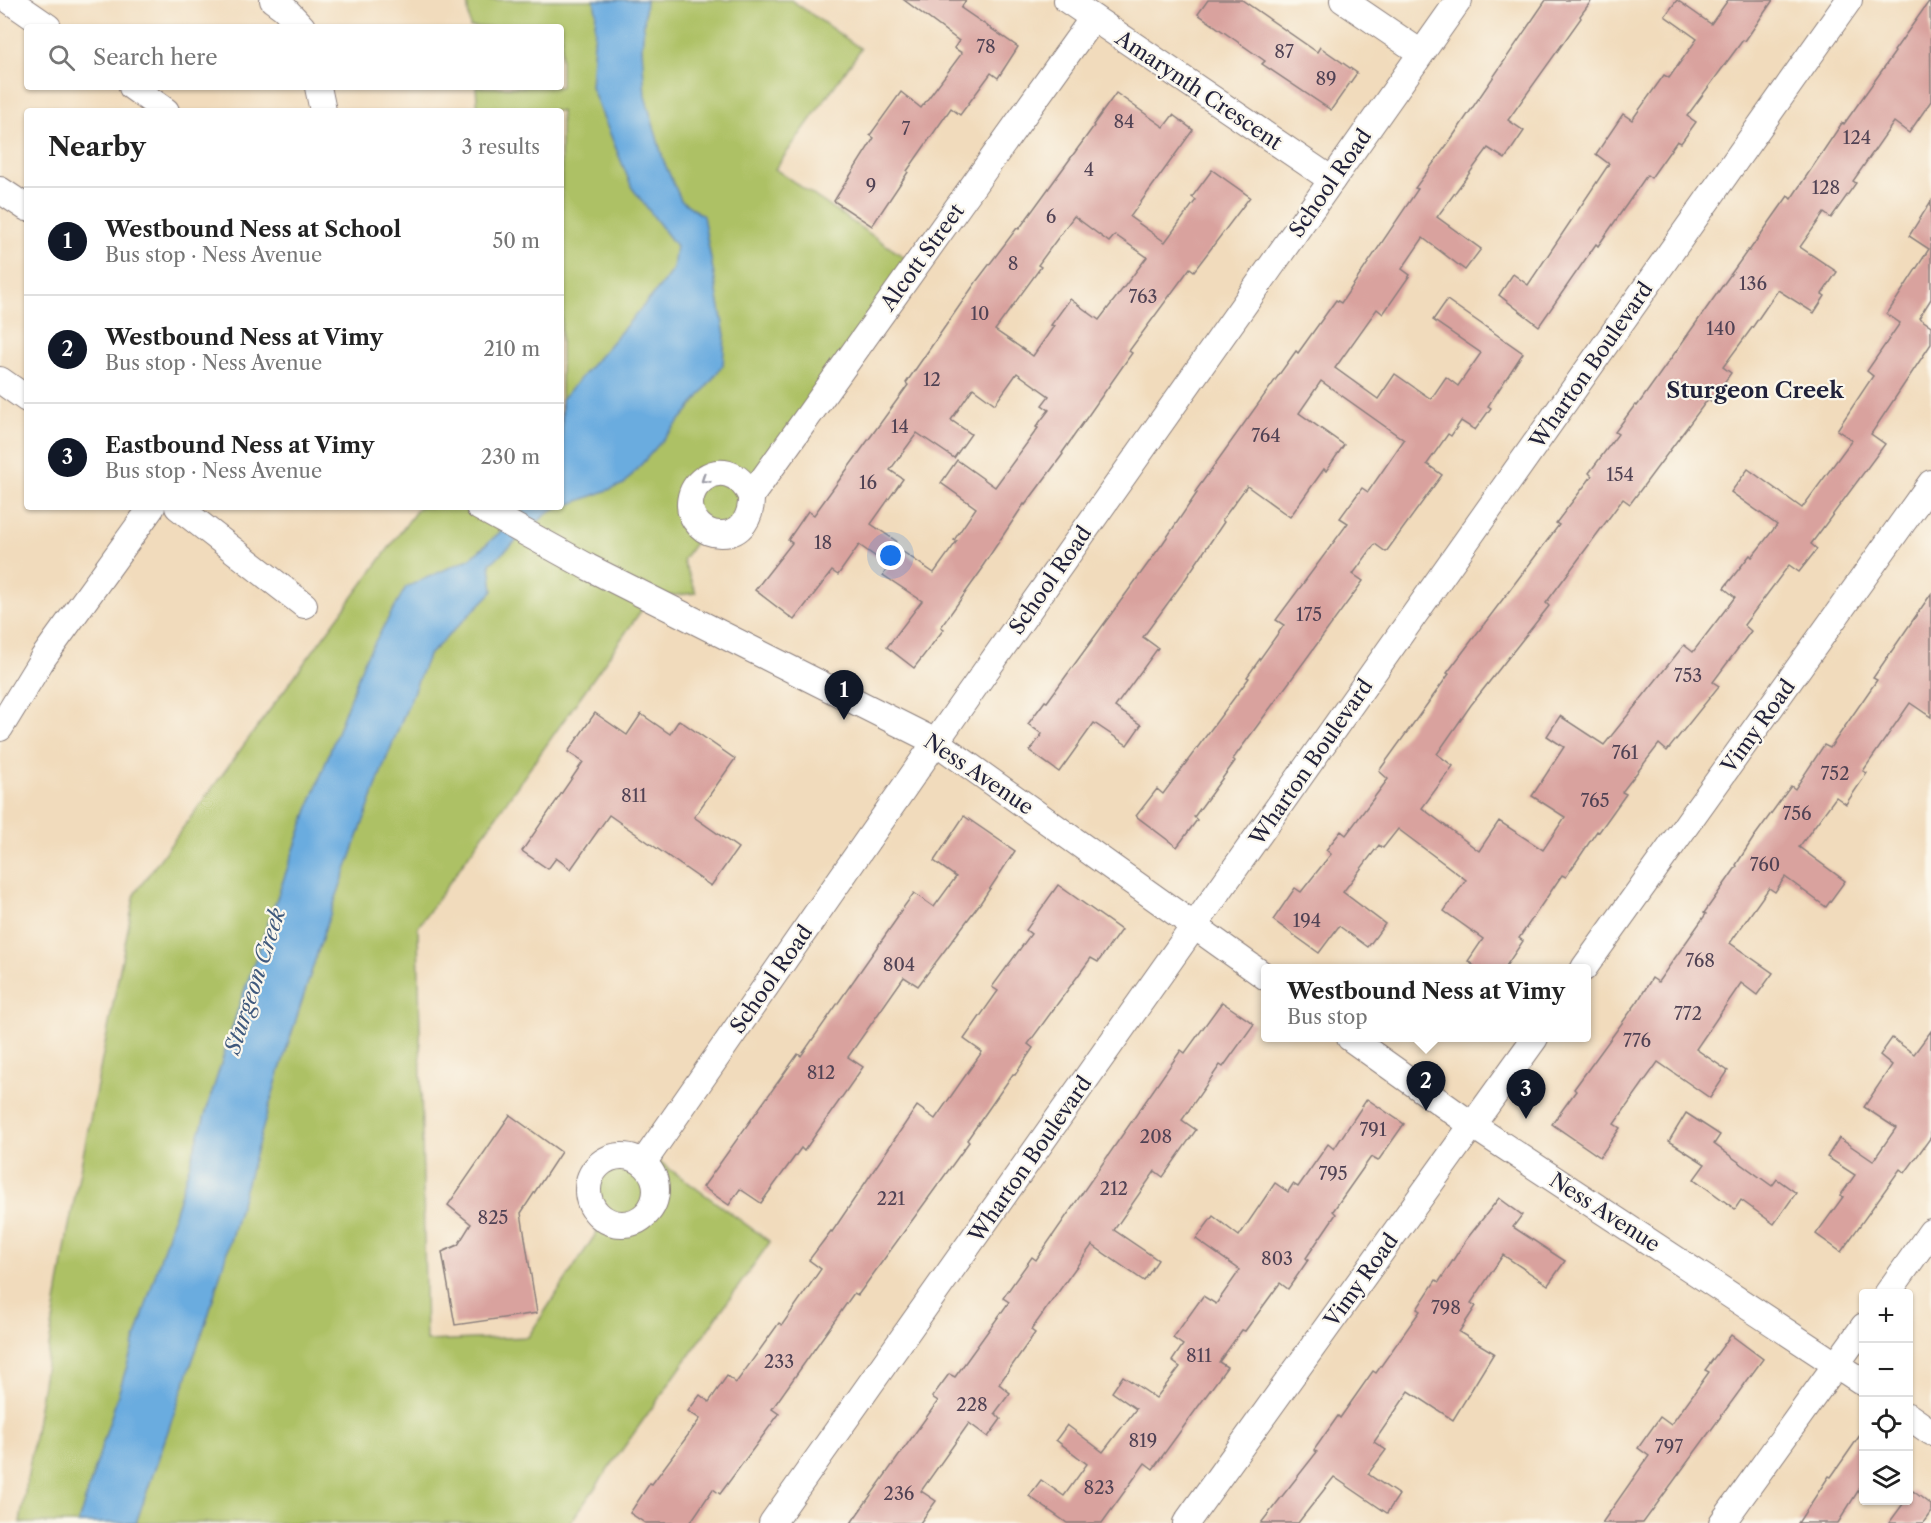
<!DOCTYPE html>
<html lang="en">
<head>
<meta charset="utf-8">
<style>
  :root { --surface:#fff; --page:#f6f6f6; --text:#222; --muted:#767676; --line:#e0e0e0; --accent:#111827 }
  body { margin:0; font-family:"Libre Caslon Text",serif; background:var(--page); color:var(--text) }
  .controls { position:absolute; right:18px; bottom:18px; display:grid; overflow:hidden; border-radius:6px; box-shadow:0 2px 4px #0004 }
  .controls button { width:54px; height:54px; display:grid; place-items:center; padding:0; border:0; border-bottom:2px solid var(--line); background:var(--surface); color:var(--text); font:30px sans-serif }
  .you { position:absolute; left:891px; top:556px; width:21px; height:21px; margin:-15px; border:4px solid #fff; border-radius:50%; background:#1a73e8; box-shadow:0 0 0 9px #1a73e833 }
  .badge { display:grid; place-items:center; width:39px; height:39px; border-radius:50%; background:var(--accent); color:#fff; font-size:20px; font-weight:700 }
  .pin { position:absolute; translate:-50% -50px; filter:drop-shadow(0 2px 3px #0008) }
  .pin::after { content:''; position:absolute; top:32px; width:21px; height:18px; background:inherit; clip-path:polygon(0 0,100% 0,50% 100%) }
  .popup { position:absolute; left:1261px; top:964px; width:330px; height:78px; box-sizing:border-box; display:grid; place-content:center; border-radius:6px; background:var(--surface); filter:drop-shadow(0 2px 4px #0005); font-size:20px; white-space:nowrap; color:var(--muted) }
  .popup b { font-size:22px; color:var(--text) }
  .popup::after { content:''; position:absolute; left:50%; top:100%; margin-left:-12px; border:12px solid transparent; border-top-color:var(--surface) }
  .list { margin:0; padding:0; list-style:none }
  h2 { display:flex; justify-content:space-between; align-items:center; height:78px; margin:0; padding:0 24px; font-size:26px }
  h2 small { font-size:20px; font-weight:400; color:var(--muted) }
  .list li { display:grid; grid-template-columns:39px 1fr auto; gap:18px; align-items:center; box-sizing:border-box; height:108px; padding:0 24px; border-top:2px solid var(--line) }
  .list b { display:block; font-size:22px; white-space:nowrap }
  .list p { margin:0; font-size:20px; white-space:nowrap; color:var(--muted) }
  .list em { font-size:20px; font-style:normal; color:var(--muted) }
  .icon { flex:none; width:33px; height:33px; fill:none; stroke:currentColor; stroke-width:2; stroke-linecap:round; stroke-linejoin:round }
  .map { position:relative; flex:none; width:1931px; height:1523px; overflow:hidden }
  .search { position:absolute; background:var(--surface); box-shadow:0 2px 4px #0004; left:24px; top:24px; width:540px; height:66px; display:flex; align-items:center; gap:15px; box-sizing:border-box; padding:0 21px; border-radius:6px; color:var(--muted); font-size:22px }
  .panel { position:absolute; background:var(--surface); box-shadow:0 2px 4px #0004; left:24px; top:108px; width:540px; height:402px; border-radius:6px }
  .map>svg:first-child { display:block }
  .green { fill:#adc165; stroke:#687250; stroke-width:1.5 }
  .water { fill:#6bacdf; stroke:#46678d; stroke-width:1.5 }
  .building { fill:#d9a29e; fill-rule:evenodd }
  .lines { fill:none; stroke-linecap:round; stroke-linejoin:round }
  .minor-casing { stroke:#8a7e7c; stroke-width:28 }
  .minor { stroke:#fff; stroke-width:26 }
  .oneway { stroke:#9c9ca7 }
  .labels { text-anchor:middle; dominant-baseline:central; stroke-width:4.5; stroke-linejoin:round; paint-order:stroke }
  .number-label { font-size:18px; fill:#504254 }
  .street-label { font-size:21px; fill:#22223b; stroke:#fbf7ec }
  .neighbourhood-label { font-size:22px; font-weight:bold; fill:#22223b; stroke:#fbf7ec }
  .water-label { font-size:22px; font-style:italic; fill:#3f597d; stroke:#fbf7ec }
</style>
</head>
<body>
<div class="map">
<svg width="1931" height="1523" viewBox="0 0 1931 1523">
  <rect width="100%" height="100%" fill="#fbf7ec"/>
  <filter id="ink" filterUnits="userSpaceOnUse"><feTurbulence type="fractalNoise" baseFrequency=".0167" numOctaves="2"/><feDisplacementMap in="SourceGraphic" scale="12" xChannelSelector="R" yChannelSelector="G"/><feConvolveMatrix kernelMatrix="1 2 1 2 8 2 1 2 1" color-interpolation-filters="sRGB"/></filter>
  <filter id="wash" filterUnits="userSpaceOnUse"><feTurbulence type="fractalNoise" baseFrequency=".008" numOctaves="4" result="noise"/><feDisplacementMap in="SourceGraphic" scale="24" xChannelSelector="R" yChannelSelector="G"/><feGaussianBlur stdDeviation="1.35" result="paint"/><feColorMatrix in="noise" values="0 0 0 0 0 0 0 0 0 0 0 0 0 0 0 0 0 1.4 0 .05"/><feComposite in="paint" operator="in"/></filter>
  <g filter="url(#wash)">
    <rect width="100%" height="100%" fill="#f1dbbc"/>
    <path class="green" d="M467,0h324l70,49 -86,120 142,97 -169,252 -44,12 -21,30 13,33 -46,5 -232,329 8,414 102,-4 77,-117c-5,-5 -12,-10 -15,-17 -8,-20 5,-44 26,-47 11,-2 19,2 27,7l6,-9 121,88 -200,281h-550l48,-292 67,-338 284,-386h142v-396h-83l-2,-24h85v-60h-91z"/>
    <polygon class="water" points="594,0 646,0 642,48 645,96 664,162 681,200 703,216 725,335 723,365 689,410 624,484 549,512 490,564 493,591 428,656 383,767 326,926 278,1076 209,1313 136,1523 78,1523 239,1006 310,804 364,661 406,587 471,558 528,507 561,507 562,399 659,288 673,269 676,246 632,188 591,87 596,11"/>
    <g id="blocks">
      <g class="building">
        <polygon points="904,0 966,0 961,8 1018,47 998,78 991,73 960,115 951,108 907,171 908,172 872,226 834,201 874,138 870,135 901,92 921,108 962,53 954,48 959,41"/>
        <polygon points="1208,0 1242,0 1317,52 1320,47 1357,73 1331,110 1262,64 1265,61 1198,14"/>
        <polygon points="1546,0 1592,0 1580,16 1581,18 1508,120 1524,131 1505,159 1488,148 1437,217 1481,249 1465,270 1423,238 1402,269 1410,275 1383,314 1377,309 1335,368 1378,399 1395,374 1431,399 1446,377 1458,386 1481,353 1433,320 1447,300 1523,353 1488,406 1491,408 1475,430 1461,421 1451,436 1448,434 1427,464 1442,475 1386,552 1375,544 1353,574 1363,581 1233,759 1235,761 1194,817 1197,820 1177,847 1136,816 1157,789 1163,794 1249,678 1247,677 1284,625 1276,620 1348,523 1340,518 1362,488 1368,492 1404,440 1321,381 1299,413 1344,445 1326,471 1324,469 1290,517 1247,486 1222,520 1224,522 1184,581 1143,637 1158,648 1115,707 1141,725 1127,745 1094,723 1059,772 1030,751 1042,734 1028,724 1045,701 1047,702 1163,543 1197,493 1195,492 1296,351 1298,353 1336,300 1341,303 1418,189 1415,188 1449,142"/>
        <polygon points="1677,0 1711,24 1728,0 1773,0 1745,41 1743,40 1687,116 1696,122 1681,143 1677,141 1651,178 1647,175 1598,246 1596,244 1539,326 1499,295 1513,274 1528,285 1609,164 1596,154 1623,114 1632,120 1664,75 1669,78 1697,39 1665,16"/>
        <polygon points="1930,0 1931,101 1909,133 1894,122 1853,181 1856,183 1831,218 1824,213 1800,247 1837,272 1822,294 1825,296 1814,313 1778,290 1754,325 1723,367 1731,373 1711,401 1708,399 1630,504 1623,499 1546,603 1549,606 1471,705 1437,754 1453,766 1422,808 1479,851 1499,821 1543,850 1565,817 1532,796 1564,747 1547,736 1560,716 1604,745 1684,645 1693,652 1735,597 1724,588 1750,555 1752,557 1777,525 1731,492 1748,469 1802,508 1852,440 1837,430 1873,376 1867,371 1900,323 1887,314 1929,249 1909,236 1931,201 1931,299 1919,318 1931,326 1931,344 1871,434 1885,444 1811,544 1817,549 1799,572 1789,565 1744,625 1751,631 1713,682 1719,686 1667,751 1659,744 1622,792 1626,794 1599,832 1597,831 1566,877 1562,875 1519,938 1523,941 1504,969 1478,969 1468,961 1483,939 1444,911 1466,880 1398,829 1383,848 1379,845 1343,892 1385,924 1368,947 1339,926 1319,953 1273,920 1295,888 1301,892 1331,854 1326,850 1341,831 1346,835 1388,779 1379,771 1449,674 1447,673 1559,525 1556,523 1592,476 1589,473 1618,434 1615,432 1635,405 1637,406 1748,250 1749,251 1788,196 1791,199 1842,123 1844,124 1895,52 1894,51"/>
        <path d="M1116,93l48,34 9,-12 20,15 -63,87 35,25 31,-42 -4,-3 20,-27 38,27 -56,74 -4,-3 -61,83 3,2 -70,100 1,1 -38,51 -1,-1 -42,63 1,1 -42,59 3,2 -30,39 -27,-21 35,-46 -39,-26 6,-9 -30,-21 -21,30 -6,-4 -38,49 -39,-30 37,-47 -4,-3 20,-29 6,4 94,-130 -2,-2 70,-101 41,-54 2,1 75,-103 -1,-1zM1074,216l35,26 6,-7 32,22 -48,63 -29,-21 -19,26 3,1 -21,30 -38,-26 46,-63 -3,-2zM1017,373l32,23 -7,9 7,5 -13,17 2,1 -43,59 -38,-27 -16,23 35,25 -22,32 3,1 -23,32 -41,-28 3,-4 -25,-17 32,-45 -13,-9 27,-37 37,25 17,-24 -20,-14 22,-32 22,16z"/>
        <polygon points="1931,594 1931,717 1910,703 1863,771 1867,773 1846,804 1836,797 1799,847 1845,881 1826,907 1785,877 1775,892 1769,888 1730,943 1773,973 1757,995 1741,983 1696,1049 1728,1071 1710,1098 1658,1062 1614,1124 1620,1128 1600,1157 1552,1124 1576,1091 1574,1089 1638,1001 1652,978 1658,982 1706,914 1704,913 1737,866 1736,865 1754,837 1791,786 1795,789 1824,745 1830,748 1877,680 1873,678"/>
        <polygon points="595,713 627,735 641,714 670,734 679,720 735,759 694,817 738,848 711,886 609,815 571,869 556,858 548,869 522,851 583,762 568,752"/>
        <polygon points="964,816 1015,851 981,902 918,986 904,977 848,1057 863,1067 804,1151 801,1148 761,1203 740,1189 729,1205 703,1187 798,1054 801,1056 898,917 897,916 914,893 934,907 956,877 934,861"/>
        <polygon points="1058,885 1121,930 1098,962 1091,958 1028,1044 1033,1048 1015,1075 1013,1074 967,1140 969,1142 858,1295 854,1293 772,1409 779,1414 720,1494 713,1489 690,1523 645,1523 630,1513 650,1483 652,1484 700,1419 688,1411 700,1395 709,1402 727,1376 736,1383 779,1323 782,1325 821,1269 809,1260 831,1231 832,1232 917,1106 935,1119 982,1052 964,1039 998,991 992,987 1031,934 1026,930"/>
        <polygon points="1222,1002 1254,1024 1223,1067 1220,1065 1182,1120 1196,1130 1163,1177 1155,1171 1114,1230 1158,1260 1144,1281 1092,1245 1031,1330 1035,1333 999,1384 1010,1393 995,1413 1001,1419 988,1437 969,1423 921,1491 936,1501 920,1523 851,1523 938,1401 932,1397 949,1374 955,1377 1009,1302 1003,1298 1032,1257 1036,1260 1181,1050 1185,1053"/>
        <polygon points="1931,1031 1931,1137 1905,1173 1900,1169 1841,1252 1816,1234 1843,1197 1840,1196 1855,1175 1827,1157 1839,1138 1873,1161 1896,1128 1864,1107 1892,1065 1880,1055 1892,1038 1914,1054"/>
        <polygon points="1367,1099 1404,1124 1378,1161 1371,1157 1333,1211 1336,1214 1306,1258 1308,1260 1288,1289 1280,1283 1245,1331 1242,1330 1219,1362 1227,1367 1153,1469 1145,1463 1102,1523 1067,1523 1029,1496 1041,1480 1064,1496 1087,1464 1056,1440 1067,1425 1103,1452 1136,1409 1112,1392 1123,1376 1156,1398 1180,1367 1172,1361 1183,1345 1173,1338 1203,1296 1216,1304 1240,1270 1196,1239 1213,1216 1239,1236 1275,1183 1288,1192 1293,1184 1298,1187 1328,1144 1334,1149"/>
        <polygon points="1686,1113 1720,1135 1714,1144 1772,1186 1777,1179 1796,1193 1774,1224 1741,1200 1735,1209 1694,1179 1705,1164 1669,1141"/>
        <polygon points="510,1115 561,1152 521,1213 537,1313 455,1325 442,1252 458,1245 471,1224 448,1205"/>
        <polygon points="1499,1198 1522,1215 1513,1227 1565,1261 1548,1285 1503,1255 1471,1303 1476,1306 1459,1332 1494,1353 1453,1420 1409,1391 1374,1442 1386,1450 1368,1474 1399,1495 1387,1513 1334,1477 1298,1523 1261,1523 1317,1452 1314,1450 1338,1416 1340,1418 1373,1371 1376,1373 1420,1311 1417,1309 1436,1280 1439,1282 1466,1240"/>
        <polygon points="1731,1335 1763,1359 1643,1523 1602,1523 1649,1456 1638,1448 1660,1417 1671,1425 1709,1372 1705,1370"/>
        <polygon points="1863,1431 1863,1483 1838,1523 1798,1523 1829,1476 1831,1477"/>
        <polygon points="1913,1491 1931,1505 1931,1512 1923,1523 1889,1523 1906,1500 1908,1500 1908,1497"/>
      </g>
    </g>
  </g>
  <g filter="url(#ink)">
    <use href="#blocks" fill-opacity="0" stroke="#8a7e7c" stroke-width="1.5"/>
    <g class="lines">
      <g class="minor-casing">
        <g id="minor">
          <polyline points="9,0 48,27"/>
          <polyline points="273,0 284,8 302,27"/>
          <polyline points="1067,0 1332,180"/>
          <polyline points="1343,0 1421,53"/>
          <polyline points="132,87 166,111"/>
          <polyline points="318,87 323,111"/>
          <polyline points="0,190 27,208"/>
          <polyline points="0,380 27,399"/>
          <path d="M751,496c-26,-53 -83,-3 -52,29 5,5 13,9 21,9 22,1 32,-18 31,-38l342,-478"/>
          <polyline points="178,507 304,605"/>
          <polyline points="479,507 588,567 936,742 1266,977"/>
          <polyline points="0,728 43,658 152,507"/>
          <polyline points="1584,968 1931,483"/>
          <polyline points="1350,1038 1472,1125 1864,1383"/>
          <circle cx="622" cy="1190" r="34"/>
          <polyline points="643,1163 956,713 1459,0"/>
          <polyline points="1887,1294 1931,1232"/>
          <polyline points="1908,1416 1931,1432"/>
          <polyline points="772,1523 1849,0"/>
          <polyline points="1186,1523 1535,1038"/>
          <polyline points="1722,1523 1864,1326"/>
        </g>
      </g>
      <use href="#minor" class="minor"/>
    </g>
    <defs><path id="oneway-chevron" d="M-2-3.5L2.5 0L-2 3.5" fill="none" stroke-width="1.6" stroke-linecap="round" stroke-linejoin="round" transform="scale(1.5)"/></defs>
    <use class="oneway" href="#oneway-chevron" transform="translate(705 479) rotate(146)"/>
  </g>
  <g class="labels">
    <g class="number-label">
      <text x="986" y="47">78</text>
      <text x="1284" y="52">87</text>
      <text x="1326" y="79">89</text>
      <text x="1124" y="122">84</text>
      <text x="906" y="129">7</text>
      <text x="1857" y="138">124</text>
      <text x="1089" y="170">4</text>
      <text x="871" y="186">9</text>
      <text x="1826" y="188">128</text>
      <text x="1051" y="217">6</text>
      <text x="1013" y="264">8</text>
      <text x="1753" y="284">136</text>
      <text x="1143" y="297">763</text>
      <text x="980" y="314">10</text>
      <text x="1721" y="329">140</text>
      <text x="932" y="380">12</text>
      <text x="900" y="427">14</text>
      <text x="1266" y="436">764</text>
      <text x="1620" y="475">154</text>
      <text x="868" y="483">16</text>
      <text x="823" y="543">18</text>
      <text x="1309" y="615">175</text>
      <text x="1688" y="676">753</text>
      <text x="1625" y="753">761</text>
      <text x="1835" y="774">752</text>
      <text x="634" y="796">811</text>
      <text x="1595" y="801">765</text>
      <text x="1797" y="814">756</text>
      <text x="1765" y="865">760</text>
      <text x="1307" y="921">194</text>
      <text x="1700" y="961">768</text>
      <text x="899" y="965">804</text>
      <text x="1688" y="1014">772</text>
      <text x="1637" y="1041">776</text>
      <text x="821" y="1073">812</text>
      <text x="1373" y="1130">791</text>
      <text x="1156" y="1137">208</text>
      <text x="1333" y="1174">795</text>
      <text x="1114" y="1189">212</text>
      <text x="891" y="1199">221</text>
      <text x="493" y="1218">825</text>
      <text x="1277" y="1259">803</text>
      <text x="1446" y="1308">798</text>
      <text x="1199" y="1356">811</text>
      <text x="779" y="1362">233</text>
      <text x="972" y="1405">228</text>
      <text x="1143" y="1441">819</text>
      <text x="1669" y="1447">797</text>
      <text x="1099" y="1488">823</text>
      <text x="899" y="1494">236</text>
    </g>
    <g class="street-label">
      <text transform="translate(1199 90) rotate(34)">Amarynth Crescent</text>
      <text transform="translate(1330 183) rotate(-55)">School Road</text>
      <text transform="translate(922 257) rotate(-54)">Alcott Street</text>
      <text transform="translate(1591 365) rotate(-55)">Wharton Boulevard</text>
      <text transform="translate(1050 580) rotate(-55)">School Road</text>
      <text transform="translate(1758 726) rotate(-54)">Vimy Road</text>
      <text transform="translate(1311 762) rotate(-55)">Wharton Boulevard</text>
      <text transform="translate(979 774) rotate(34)">Ness Avenue</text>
      <text transform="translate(771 979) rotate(-55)">School Road</text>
      <text transform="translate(1030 1159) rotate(-55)">Wharton Boulevard</text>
      <text transform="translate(1605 1212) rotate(33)">Ness Avenue</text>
      <text transform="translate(1361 1280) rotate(-54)">Vimy Road</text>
    </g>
    <g class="neighbourhood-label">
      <text x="1755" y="390">Sturgeon Creek</text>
    </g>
    <g class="water-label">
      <text transform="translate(255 981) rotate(-72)">Sturgeon Creek</text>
    </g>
  </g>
</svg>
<div class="controls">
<button>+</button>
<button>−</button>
<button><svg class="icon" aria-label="locate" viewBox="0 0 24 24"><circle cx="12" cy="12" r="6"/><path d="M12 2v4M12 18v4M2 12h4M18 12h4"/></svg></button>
<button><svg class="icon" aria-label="layers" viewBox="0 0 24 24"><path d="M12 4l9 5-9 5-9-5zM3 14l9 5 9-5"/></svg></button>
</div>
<div class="you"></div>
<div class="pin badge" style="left:844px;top:720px">1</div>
<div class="pin badge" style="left:1426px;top:1111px">2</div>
<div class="popup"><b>Westbound Ness at Vimy</b>Bus stop</div>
<div class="pin badge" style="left:1526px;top:1119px">3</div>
<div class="search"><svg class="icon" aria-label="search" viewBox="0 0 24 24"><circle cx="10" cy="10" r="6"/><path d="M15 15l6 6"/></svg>Search here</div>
<section class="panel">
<h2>Nearby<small>3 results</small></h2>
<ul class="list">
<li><span class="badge">1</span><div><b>Westbound Ness at School</b><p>Bus stop · Ness Avenue</p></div><em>50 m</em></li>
<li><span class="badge">2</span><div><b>Westbound Ness at Vimy</b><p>Bus stop · Ness Avenue</p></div><em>210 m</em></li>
<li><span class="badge">3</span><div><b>Eastbound Ness at Vimy</b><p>Bus stop · Ness Avenue</p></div><em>230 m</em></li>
</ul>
</section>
</div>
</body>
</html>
